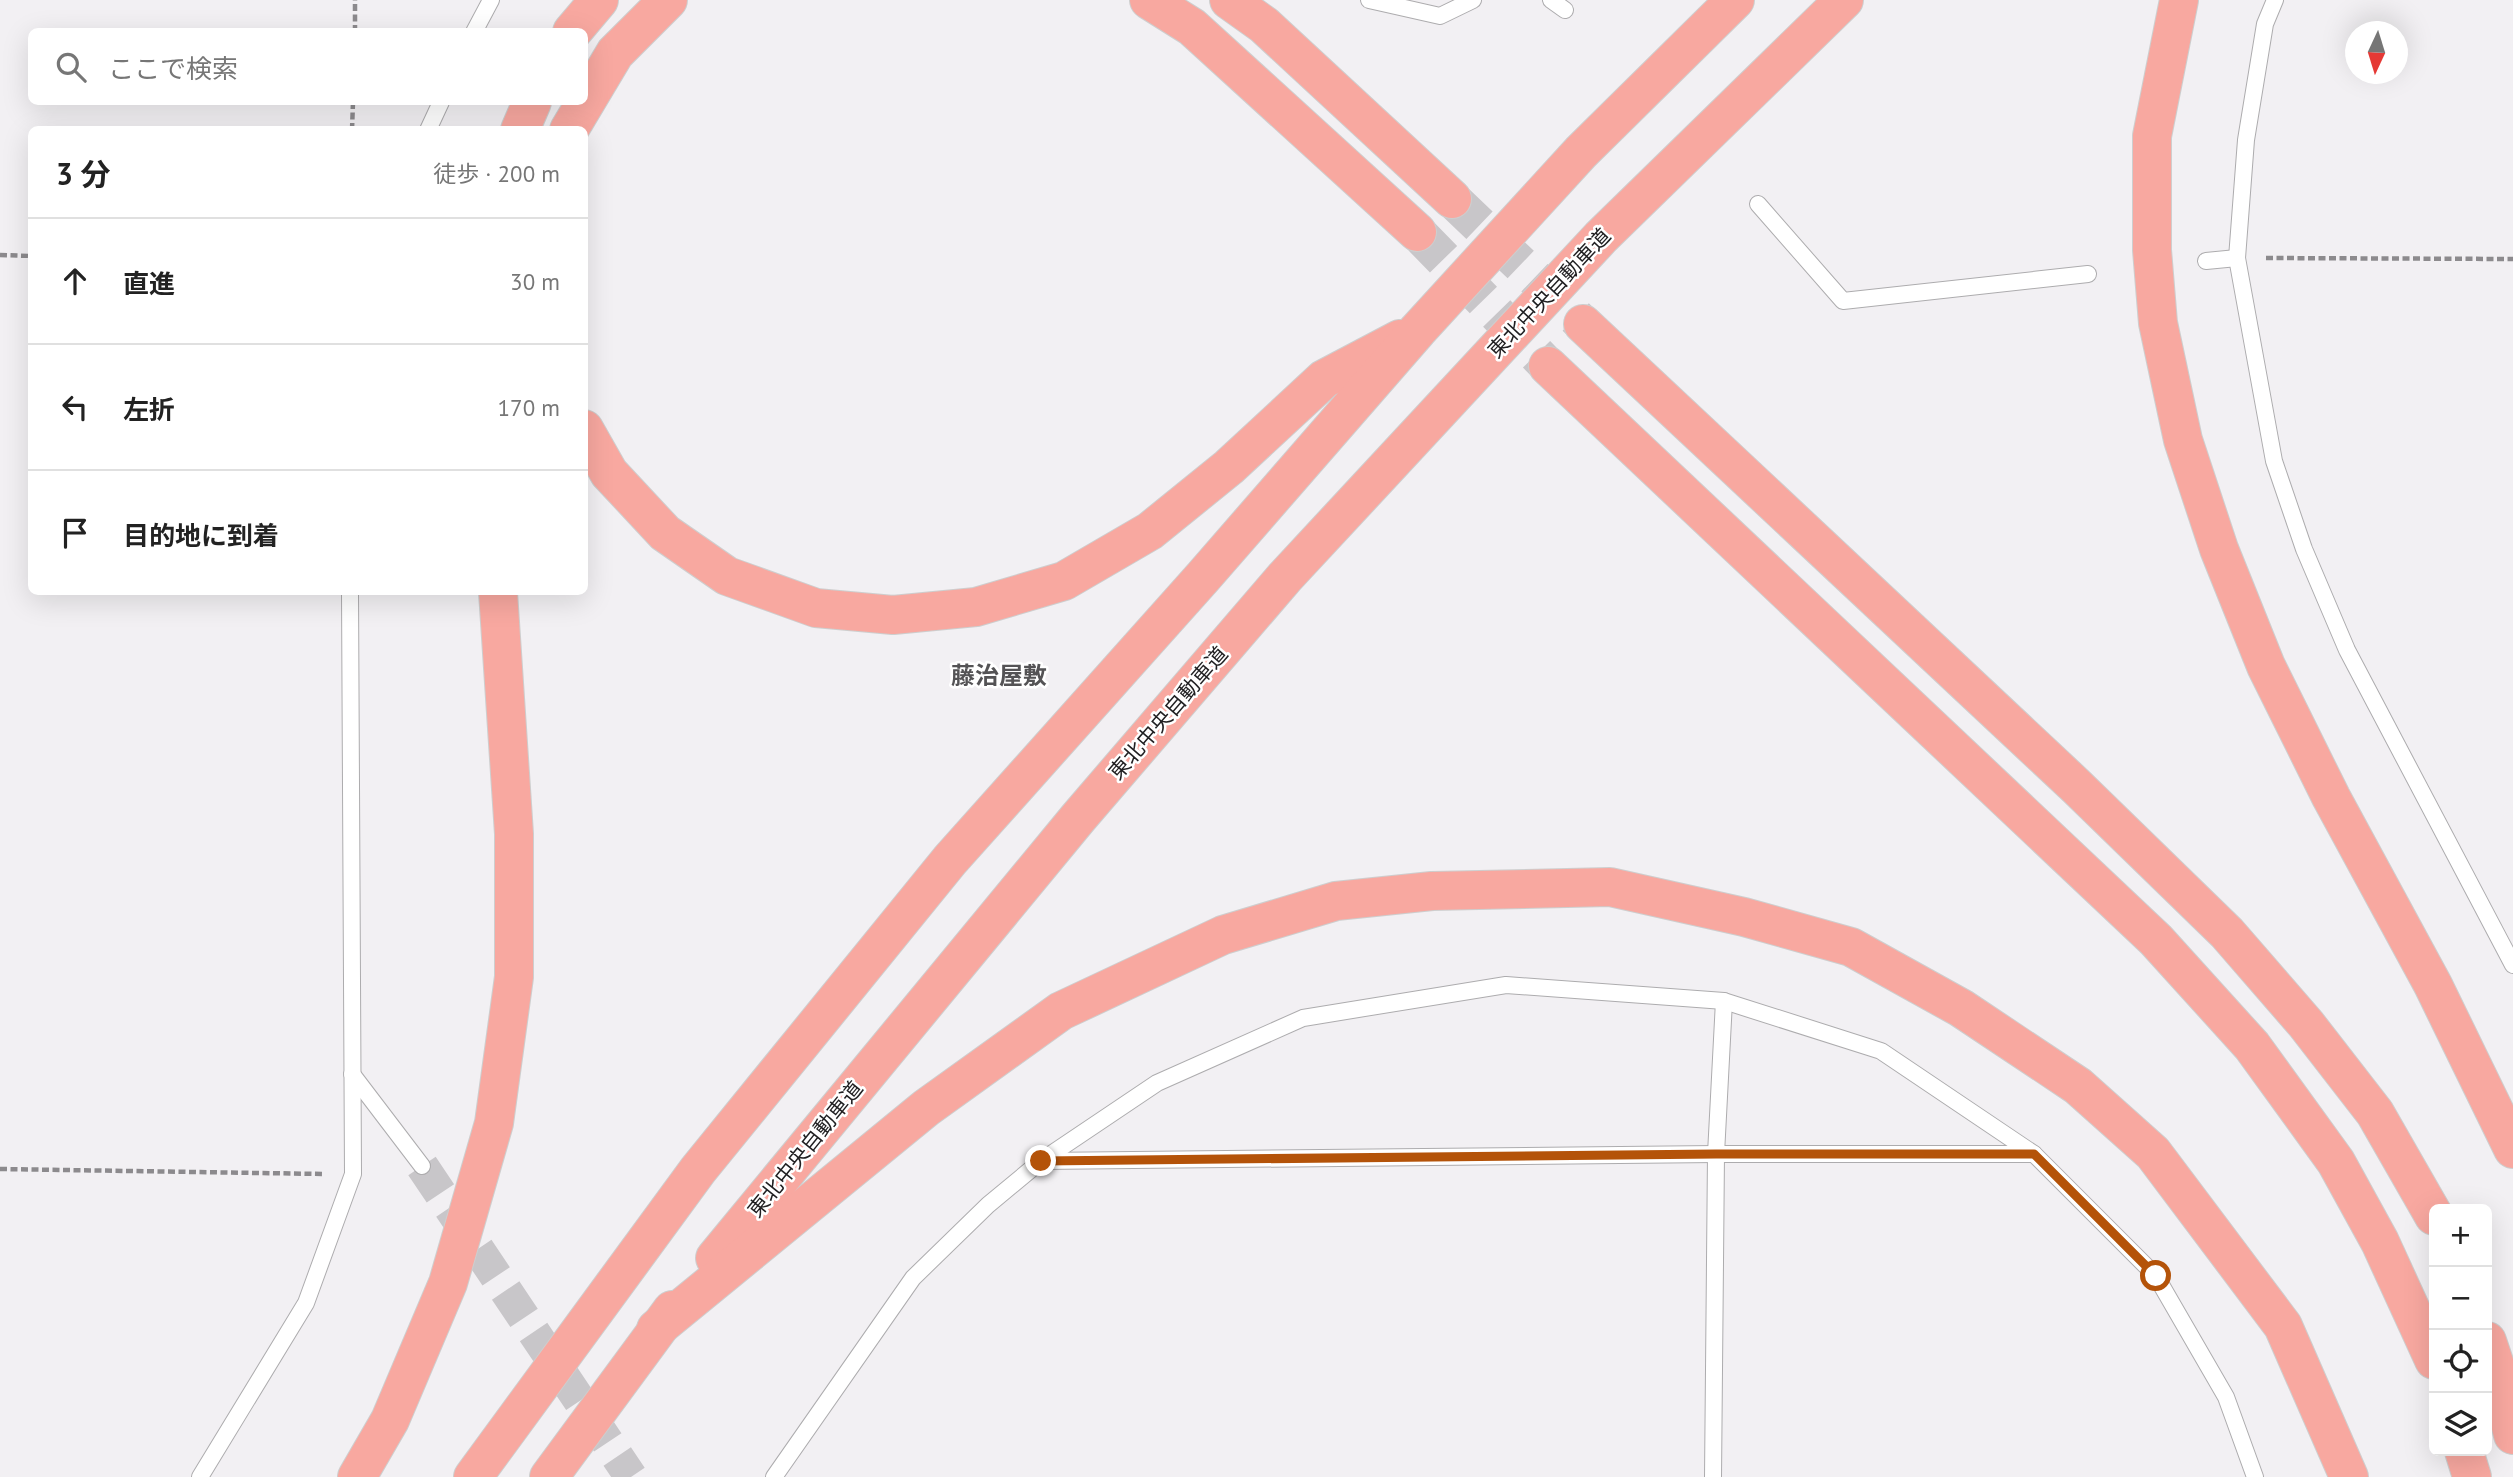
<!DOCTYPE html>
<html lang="ja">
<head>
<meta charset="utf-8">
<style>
  :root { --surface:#fff; --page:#f6f6f6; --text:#222; --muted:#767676; --line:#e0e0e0 }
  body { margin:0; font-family:"PT Sans","Noto Sans JP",sans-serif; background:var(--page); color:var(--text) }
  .controls { position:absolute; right:21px; bottom:21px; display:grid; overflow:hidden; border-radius:10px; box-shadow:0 7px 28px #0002 }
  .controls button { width:63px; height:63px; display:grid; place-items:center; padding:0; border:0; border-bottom:2px solid var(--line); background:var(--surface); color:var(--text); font:35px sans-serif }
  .compass { position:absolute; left:2345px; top:21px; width:63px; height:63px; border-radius:50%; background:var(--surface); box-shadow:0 7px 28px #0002; rotate:184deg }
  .stop { position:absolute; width:21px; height:21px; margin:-16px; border:5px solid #b45309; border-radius:50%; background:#fff }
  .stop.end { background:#b45309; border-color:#fff; box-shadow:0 2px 7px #0008 }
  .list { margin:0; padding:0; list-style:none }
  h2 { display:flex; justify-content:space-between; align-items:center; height:91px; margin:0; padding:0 28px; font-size:30px }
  h2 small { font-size:23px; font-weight:400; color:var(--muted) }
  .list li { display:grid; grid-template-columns:46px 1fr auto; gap:21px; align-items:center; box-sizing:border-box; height:126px; padding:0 28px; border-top:2px solid var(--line) }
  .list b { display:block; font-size:26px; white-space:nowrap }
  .list em { font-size:23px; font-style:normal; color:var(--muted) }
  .icon { flex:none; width:38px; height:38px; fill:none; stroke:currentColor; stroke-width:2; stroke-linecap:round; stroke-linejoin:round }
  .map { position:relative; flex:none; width:2513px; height:1477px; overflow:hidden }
  .search { position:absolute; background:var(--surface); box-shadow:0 7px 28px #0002; left:28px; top:28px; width:560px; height:77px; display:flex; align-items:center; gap:18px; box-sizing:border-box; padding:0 24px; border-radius:10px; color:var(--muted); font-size:26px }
  .panel { position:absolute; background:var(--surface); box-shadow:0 7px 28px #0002; left:28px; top:126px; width:560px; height:469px; border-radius:10px }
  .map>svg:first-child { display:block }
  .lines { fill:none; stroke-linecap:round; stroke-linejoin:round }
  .street-tunnel { stroke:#c8c6c9; stroke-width:33; stroke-dasharray:33 17; stroke-linecap:butt }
  .highway-tunnel { stroke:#c8c6c9; stroke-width:38; stroke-dasharray:38 19; stroke-linecap:butt }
  .lane-casing { stroke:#adacae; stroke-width:18 }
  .highway-casing { stroke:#cecece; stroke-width:40 }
  .path { stroke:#8c8a8d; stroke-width:4.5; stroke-dasharray:7 3.5; stroke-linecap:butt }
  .lane { stroke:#fff; stroke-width:16 }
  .highway { stroke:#f8a8a0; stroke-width:38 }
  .route { stroke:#b45309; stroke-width:9 }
  .labels { text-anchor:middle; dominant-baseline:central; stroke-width:5; stroke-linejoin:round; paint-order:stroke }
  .street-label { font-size:21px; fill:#212022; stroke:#fff }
  .quarter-label { font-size:24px; font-weight:bold; fill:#545355; stroke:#fff }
</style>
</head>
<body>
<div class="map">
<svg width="2513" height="1477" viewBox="0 0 2513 1477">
  <rect width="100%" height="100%" fill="#f2f0f3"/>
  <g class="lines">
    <polyline class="street-tunnel" points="422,1166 631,1477"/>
    <g class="highway-tunnel">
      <polyline points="1452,199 1583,324"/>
      <polyline points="1417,232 1548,366"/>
    </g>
    <g class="lane-casing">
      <g id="lane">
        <polyline points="1369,0 1440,16 1473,0"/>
        <polyline points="1551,0 1565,10"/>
        <polyline points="2275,0 2265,24 2246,140 2237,258 2274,461 2304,549 2347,650 2513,965"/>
        <polyline points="474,32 491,0"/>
        <polyline points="428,130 441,102"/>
        <polyline points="1758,204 1843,301 2088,274"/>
        <polyline points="2206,261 2237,258"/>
        <polyline points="352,1074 422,1166"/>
        <polyline points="1041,1161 1716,1154 2034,1154"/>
        <polyline points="200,1477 306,1303 353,1174 350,592"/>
        <polyline points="774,1477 913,1278 988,1205 1041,1161 1157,1083 1303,1018 1506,985 1724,1001 1881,1051 2034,1154 2156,1276 2226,1397 2255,1477"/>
        <polyline points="1713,1477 1716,1154 1724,1001"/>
      </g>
    </g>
    <g class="highway-casing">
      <g id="highway">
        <polyline points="1149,0 1192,27 1417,232"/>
        <polyline points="1229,0 1264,25 1452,199"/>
        <polyline points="2179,0 2152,136 2152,250 2158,323 2183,440 2219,549 2266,666 2331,797 2433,985 2513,1149"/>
        <polyline points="572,32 599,0"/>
        <polyline points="520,130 532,102"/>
        <polyline points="569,130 615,53 668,0"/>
        <polyline points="1583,324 2077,787 2227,933 2306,1024 2375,1113 2434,1216"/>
        <polyline points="1548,366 2156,940 2252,1046 2336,1162 2380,1242 2434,1360"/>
        <polyline points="584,429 609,473 665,533 727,576 816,608 893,615 976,607 1064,581 1150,531 1229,467 1324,379 1400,339"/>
        <polyline points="715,1258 1078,818 1285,577 1601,237 1844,0"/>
        <polyline points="656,1329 926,1108 1061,1011 1223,935 1336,901 1432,891 1610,887 1744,917 1851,947 1961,1008 2078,1086 2153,1153 2283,1326 2349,1477"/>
        <polyline points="2487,1341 2498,1374 2513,1435"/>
        <polyline points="2464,1451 2472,1477"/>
        <polyline points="357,1477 390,1420 448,1283 494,1123 514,977 514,834 498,592"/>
        <polyline points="473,1477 698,1170 950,860 1203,577 1418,330 1581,152 1735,0"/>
        <polyline points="549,1477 672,1310"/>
      </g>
    </g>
    <g class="path">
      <polyline points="355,32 355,0"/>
      <polyline points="352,130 353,102"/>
      <polyline points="0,255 32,256"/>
      <polyline points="2266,258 2513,259"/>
      <polyline points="0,1169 325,1174"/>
    </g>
    <use href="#lane" class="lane"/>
    <use href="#highway" class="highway"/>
  </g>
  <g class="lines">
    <polyline class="route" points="1041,1161 1716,1154 2034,1154 2156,1276"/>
  </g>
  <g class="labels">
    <g class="street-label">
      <text transform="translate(1549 293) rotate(-47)">東北中央自動車道</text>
      <text transform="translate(1168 713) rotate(-49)">東北中央自動車道</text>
      <text transform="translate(805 1149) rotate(-51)">東北中央自動車道</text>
    </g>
    <g class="quarter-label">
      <text x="999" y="675">藤治屋敷</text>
    </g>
  </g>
</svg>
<div class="controls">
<button>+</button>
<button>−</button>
<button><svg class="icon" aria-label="locate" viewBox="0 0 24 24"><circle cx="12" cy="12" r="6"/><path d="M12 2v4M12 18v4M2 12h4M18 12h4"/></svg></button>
<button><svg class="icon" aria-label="layers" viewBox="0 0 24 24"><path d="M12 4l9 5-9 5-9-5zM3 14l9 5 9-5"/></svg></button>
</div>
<svg class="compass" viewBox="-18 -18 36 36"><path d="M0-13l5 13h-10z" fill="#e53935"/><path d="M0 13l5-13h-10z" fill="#767676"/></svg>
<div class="stop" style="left:2156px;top:1276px"></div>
<div class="stop end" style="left:1041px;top:1161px"></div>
<div class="search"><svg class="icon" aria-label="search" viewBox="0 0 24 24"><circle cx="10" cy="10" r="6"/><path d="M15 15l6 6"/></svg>ここで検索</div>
<section class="panel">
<h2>3 分<small>徒歩 · 200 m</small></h2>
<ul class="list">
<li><svg class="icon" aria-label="ahead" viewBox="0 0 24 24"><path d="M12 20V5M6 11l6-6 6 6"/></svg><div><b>直進</b></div><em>30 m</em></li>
<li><svg class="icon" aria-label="left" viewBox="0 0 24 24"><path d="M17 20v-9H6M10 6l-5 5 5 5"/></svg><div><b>左折</b></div><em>170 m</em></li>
<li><svg class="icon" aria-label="arrive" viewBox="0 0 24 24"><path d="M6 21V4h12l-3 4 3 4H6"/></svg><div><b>目的地に到着</b></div></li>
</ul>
</section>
</div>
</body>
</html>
